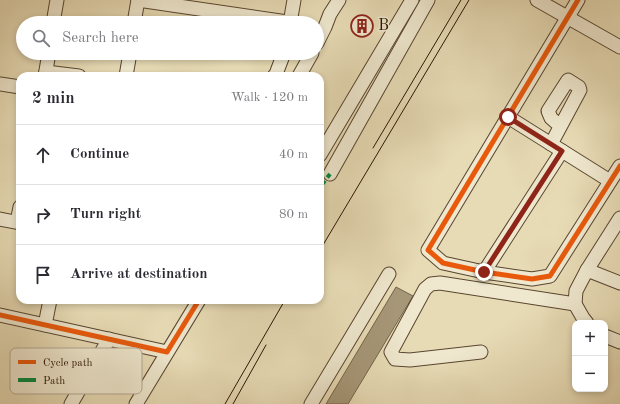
<!DOCTYPE html>
<html lang="en">
<head>
<meta charset="utf-8">
<style>
  :root { --surface:#fff; --page:#f7f7f7; --text:#2b2b33; --muted:#7c7c81; --line:#e1e1e2 }
  body { margin:0; font-family:"Old Standard TT",serif; background:var(--page); color:var(--text) }
  .controls { position:absolute; right:12px; bottom:12px; display:grid; overflow:hidden; border-radius:8px; box-shadow:0 2px 6px #0003 }
  .controls button { width:36px; height:36px; display:grid; place-items:center; padding:0; border:0; border-bottom:1px solid var(--line); background:var(--surface); color:var(--text); font:20px sans-serif }
  .stop { position:absolute; width:12px; height:12px; margin:-9px; border:3px solid #8f2418; border-radius:50%; background:#fff }
  .stop.end { background:#8f2418; border-color:#fff; box-shadow:0 1px 4px #0008 }
  .list { margin:0; padding:0; list-style:none }
  h2 { display:flex; justify-content:space-between; align-items:center; height:52px; margin:0; padding:0 16px; font-size:17px }
  h2 small { font-size:13px; font-weight:400; color:var(--muted) }
  .list li { display:grid; grid-template-columns:26px 1fr auto; gap:12px; align-items:center; box-sizing:border-box; height:60px; padding:0 16px; border-top:1px solid var(--line) }
  .list b { display:block; font-size:15px; white-space:nowrap }
  .list em { font-size:13px; font-style:normal; color:var(--muted) }
  .icon { flex:none; width:22px; height:22px; fill:none; stroke:currentColor; stroke-width:2; stroke-linecap:round; stroke-linejoin:round }
  .map { position:relative; flex:none; width:620px; height:404px; overflow:hidden }
  .search { position:absolute; background:var(--surface); box-shadow:0 2px 6px #0003; left:16px; top:16px; width:308px; height:44px; display:flex; align-items:center; gap:10px; box-sizing:border-box; padding:0 14px; border-radius:22px; color:var(--muted); font-size:15px }
  .panel { position:absolute; background:var(--surface); box-shadow:0 2px 6px #0003; left:16px; top:72px; width:308px; height:232px; border-radius:12px }
  .map>svg:first-child { display:block }
  .water { fill:#a69778; stroke:#746349 }
  .lines { fill:none; stroke-linecap:round; stroke-linejoin:round }
  .minor-casing { stroke:#58462f; stroke-width:15 }
  .minor { stroke:#efe8cf; stroke-width:13 }
  .tram { stroke:#281402; stroke-width:1 }
  .quiet { stroke:#00873e; stroke-width:4; stroke-dasharray:8 4; stroke-linecap:butt }
  .cycleway-casing { stroke:#efe8cf; stroke-width:8 }
  .cycleway { stroke:#e8590c; stroke-width:5 }
  .route { stroke:#8f2418; stroke-width:5 }
  .labels { text-anchor:middle; dominant-baseline:central; stroke-width:3; stroke-linejoin:round; paint-order:stroke }
  .poi-label { font-size:16px; fill:#281402; stroke:#efe8cf; text-anchor:start }
  .key { fill:#efe8cf; stroke:#b3a892; stroke-width:1 }
  .key-label { font-size:11px; fill:#281402 }
</style>
</head>
<body>
<div class="map">
<svg width="620" height="404" viewBox="0 0 620 404">
  <rect width="100%" height="100%" fill="#e7dbb5"/>
  <filter id="stains"><feTurbulence type="fractalNoise" baseFrequency=".005" numOctaves="4"/><feColorMatrix values="0 0 0 0 .2 0 0 0 0 .09 0 0 0 0 .02 0 0 0 .5 -.17"/></filter>
  <radialGradient id="worn" r=".72"><stop offset=".6" stop-color="#630" stop-opacity="0"/><stop offset="1" stop-color="#630" stop-opacity=".3"/></radialGradient>
  <polygon class="water" points="396,287 413,296 348,404 326,404"/>
  <g class="lines">
    <g class="minor-casing">
      <g id="minor">
        <polyline points="138,0 294,23"/>
        <polyline points="537,0 620,47"/>
        <polyline points="578,0 428,250 443,263 484,272 532,279 550,276 620,166"/>
        <polyline points="53,23 57,0"/>
        <polyline points="134,23 138,0"/>
        <polyline points="290,23 294,0"/>
        <polyline points="317,43 325,27 330,14 339,0"/>
        <polyline points="46,72 79,76"/>
        <polyline points="45,76 49,53"/>
        <polyline points="126,76 130,53"/>
        <polyline points="274,76 276,74 284,53"/>
        <polyline points="299,76 312,53"/>
        <polyline points="0,84 20,87"/>
        <polyline points="508,117 610,181"/>
        <polyline points="551,144 580,90 579,87 568,80 548,111 551,118 560,126"/>
        <polyline points="320,155 412,0"/>
        <polyline points="330,174 428,0"/>
        <polyline points="0,219 20,223"/>
        <polyline points="17,222 20,207"/>
        <polyline points="587,270 620,283"/>
        <polyline points="484,272 562,151"/>
        <polyline points="575,304 576,291 587,270 620,218"/>
        <polyline points="575,304 583,318 587,323"/>
        <polyline points="0,315 167,352"/>
        <polyline points="45,325 50,300"/>
        <polyline points="605,336 620,342"/>
        <polyline points="481,352 410,360 395,359 391,352 425,289 431,284 440,283 575,304"/>
        <polyline points="71,404 109,339"/>
        <polyline points="136,404 199,300"/>
        <polyline points="311,404 389,274"/>
      </g>
    </g>
    <use href="#minor" class="minor"/>
    <g class="tram">
      <polyline points="373,148 461,0"/>
      <polyline points="320,250 469,0"/>
      <polyline points="225,404 285,300"/>
      <polyline points="233,404 266,345"/>
    </g>
    <polyline class="quiet" points="320,187 330,174"/>
    <g class="cycleway-casing">
      <g id="cycleway">
        <polyline points="578,0 428,250 443,263 484,272 532,279 550,276 620,166"/>
        <polyline points="0,315 167,352 199,300"/>
      </g>
    </g>
    <use href="#cycleway" class="cycleway"/>
  </g>
  <g class="lines">
    <polyline class="route" points="484,272 562,151 508,117"/>
  </g>
  <defs>
    <g id="building-ring" transform="scale(1.15)"><circle r="9.5" fill="#efe8cf" stroke="#8f2418" stroke-width="1.5"/><path d="M-4-6H4V6H1V3H-1V6H-4ZM-2.5-4.3h1.7v1.8h-1.7ZM.8-4.3h1.7v1.8H.8ZM-2.5-1h1.7V.8h-1.7ZM.8-1h1.7V.8H.8Z" fill="#8f2418"/></g>
  </defs>
  <g fill-rule="evenodd">
    <use href="#building-ring" x="362" y="26"/>
  </g>
  <g class="labels">
    <g class="poi-label">
      <text x="378" y="26">B</text>
    </g>
  </g>
  <rect x="10" y="348" width="132" height="46" rx="6" class="key"/>
  <rect x="18" y="360" width="18" height="4" fill="#e8590c"/>
  <rect x="18" y="378" width="18" height="4" fill="#00873e"/>
  <g class="key-label">
    <text x="43" y="366">Cycle path</text>
    <text x="43" y="384">Path</text>
  </g>
  <rect width="100%" height="100%" filter="url(#stains)"/>
  <rect width="100%" height="100%" fill="url(#worn)"/>
</svg>
<div class="controls">
<button>+</button>
<button>−</button>
</div>
<div class="stop" style="left:508px;top:117px"></div>
<div class="stop end" style="left:484px;top:272px"></div>
<div class="search"><svg class="icon" aria-label="search" viewBox="0 0 24 24"><circle cx="10" cy="10" r="6"/><path d="M15 15l6 6"/></svg>Search here</div>
<section class="panel">
<h2>2 min<small>Walk · 120 m</small></h2>
<ul class="list">
<li><svg class="icon" aria-label="ahead" viewBox="0 0 24 24"><path d="M12 20V5M6 11l6-6 6 6"/></svg><div><b>Continue</b></div><em>40 m</em></li>
<li><svg class="icon" aria-label="right" viewBox="0 0 24 24"><path d="M7 20v-9h11M14 6l5 5-5 5"/></svg><div><b>Turn right</b></div><em>80 m</em></li>
<li><svg class="icon" aria-label="arrive" viewBox="0 0 24 24"><path d="M6 21V4h12l-3 4 3 4H6"/></svg><div><b>Arrive at destination</b></div></li>
</ul>
</section>
</div>
</body>
</html>
